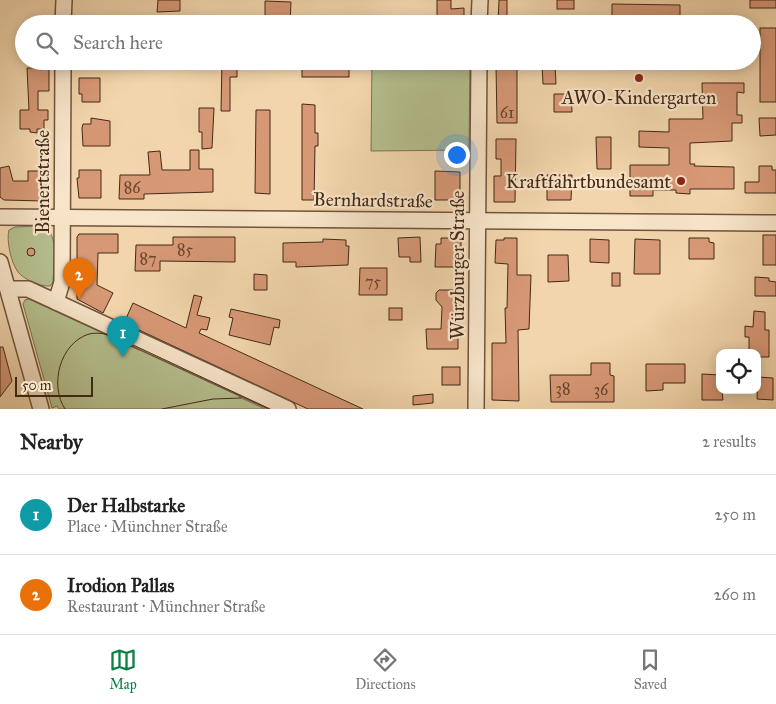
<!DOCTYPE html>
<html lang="en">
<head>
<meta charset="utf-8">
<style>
  :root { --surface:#fff; --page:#f6f6f6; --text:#222; --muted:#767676; --line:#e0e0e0; --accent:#0b8043 }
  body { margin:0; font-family:"IM FELL Great Primer",serif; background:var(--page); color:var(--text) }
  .controls { position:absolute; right:15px; bottom:15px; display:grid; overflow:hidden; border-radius:10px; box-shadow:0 2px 12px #0003 }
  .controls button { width:45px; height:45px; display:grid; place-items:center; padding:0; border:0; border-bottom:1px solid var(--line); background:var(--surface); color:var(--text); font:25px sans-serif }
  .scale { position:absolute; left:15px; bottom:12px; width:78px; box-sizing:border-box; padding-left:5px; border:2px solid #442916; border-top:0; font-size:14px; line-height:18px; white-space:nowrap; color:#442916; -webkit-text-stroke:4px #f7e4c9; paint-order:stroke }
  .you { position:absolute; left:456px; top:154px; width:18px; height:18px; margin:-12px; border:4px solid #fff; border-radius:50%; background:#1a73e8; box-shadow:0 0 0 8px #1a73e833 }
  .badge { display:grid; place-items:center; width:32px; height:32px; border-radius:50%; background:var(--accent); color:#fff; font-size:16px; font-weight:700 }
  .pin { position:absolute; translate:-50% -41px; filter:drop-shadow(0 1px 2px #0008) }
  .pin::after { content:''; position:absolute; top:26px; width:18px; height:15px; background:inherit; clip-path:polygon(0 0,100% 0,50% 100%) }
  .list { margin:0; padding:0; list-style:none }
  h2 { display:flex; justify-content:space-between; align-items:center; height:65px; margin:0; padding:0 20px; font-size:21px }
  h2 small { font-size:16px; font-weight:400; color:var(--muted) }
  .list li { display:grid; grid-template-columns:32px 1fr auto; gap:15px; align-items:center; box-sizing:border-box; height:80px; padding:0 20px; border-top:1px solid var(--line) }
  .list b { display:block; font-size:19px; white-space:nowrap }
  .list p { margin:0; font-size:16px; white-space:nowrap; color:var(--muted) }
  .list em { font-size:16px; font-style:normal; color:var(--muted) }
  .icon { flex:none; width:28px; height:28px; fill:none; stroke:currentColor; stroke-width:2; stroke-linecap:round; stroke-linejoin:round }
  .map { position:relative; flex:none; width:776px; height:409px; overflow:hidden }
  .search { position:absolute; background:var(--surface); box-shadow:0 2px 12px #0003; left:15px; right:15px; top:15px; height:55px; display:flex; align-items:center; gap:12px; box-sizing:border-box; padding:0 18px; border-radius:28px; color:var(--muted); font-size:19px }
  .sheet { height:225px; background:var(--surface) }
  nav { display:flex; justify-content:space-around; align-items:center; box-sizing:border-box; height:70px; border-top:1px solid var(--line); background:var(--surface); font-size:14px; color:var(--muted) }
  nav a { display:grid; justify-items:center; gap:2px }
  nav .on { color:var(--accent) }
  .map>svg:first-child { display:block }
  .green { fill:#b5be8e; stroke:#7c7452 }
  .building { fill:#d79876; stroke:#442916 }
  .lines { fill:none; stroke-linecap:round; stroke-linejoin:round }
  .minor-casing { stroke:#70543c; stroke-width:18 }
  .minor { stroke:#f7e4c9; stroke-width:15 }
  .tram { stroke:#442916; stroke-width:1 }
  .poi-dot { fill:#8f2418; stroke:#f7e4c9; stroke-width:2 }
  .labels { text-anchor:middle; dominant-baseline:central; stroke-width:4.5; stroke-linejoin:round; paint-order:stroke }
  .number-label { font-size:16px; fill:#69452e }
  .poi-label { font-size:19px; fill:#442916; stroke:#f7e4c9 }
  .street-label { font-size:19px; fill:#442916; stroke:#f7e4c9 }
</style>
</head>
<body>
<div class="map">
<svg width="776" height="409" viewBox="0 0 776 409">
  <rect width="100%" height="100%" fill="#f2d5ac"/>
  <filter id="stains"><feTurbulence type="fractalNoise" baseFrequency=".004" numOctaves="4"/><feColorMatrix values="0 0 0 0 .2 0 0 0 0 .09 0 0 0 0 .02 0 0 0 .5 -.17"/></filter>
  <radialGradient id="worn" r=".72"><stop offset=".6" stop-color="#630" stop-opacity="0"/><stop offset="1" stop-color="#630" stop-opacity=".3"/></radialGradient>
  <g class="green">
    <polygon points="372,61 470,61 469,150 371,151"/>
    <path d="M15,227c8,0 20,-2 28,0 17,5 10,41 10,55l-3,4c-9,1 -27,-7 -32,-14 -7,-9 -12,-32 -9,-42z"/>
    <polygon points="29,299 139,350 141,346 241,393 239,397 265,409 59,409 57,406 52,408 23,304 25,300"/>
  </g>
  <g class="building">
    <polygon points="158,0 180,0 180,11 157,12"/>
    <polygon points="437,0 451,0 451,9 464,8 464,24 437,24"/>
    <polygon points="499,0 507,0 507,24 498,24"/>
    <rect x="557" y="0" width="17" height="9"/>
    <rect x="750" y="0" width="26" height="8"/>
    <polygon points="265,1 291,2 290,24 265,24"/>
    <polygon points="612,4 680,5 680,22 612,21"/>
    <rect x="760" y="28" width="16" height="74"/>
    <polygon points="222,61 237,61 237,77 230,77 230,111 221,111"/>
    <rect x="302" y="61" width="47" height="16"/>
    <polygon points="503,61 513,61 514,65 517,65 517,123 497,123 496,65 503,65"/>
    <polygon points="542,65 555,65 556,84 543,84"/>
    <polygon points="27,68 49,68 49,91 38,91 38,110 48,110 48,120 44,120 44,129 37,129 37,133 30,132 30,129 20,129 20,110 29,110"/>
    <polygon points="79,78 100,78 100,102 82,102 82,94 79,94"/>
    <polygon points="702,83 744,83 744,93 737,92 737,115 742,115 742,123 732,123 732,141 690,143 690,164 695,164 694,166 734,167 734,189 690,189 690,194 676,193 676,190 653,190 653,196 630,196 630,165 669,165 669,148 639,147 639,131 669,132 669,119 703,119"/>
    <polygon points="554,94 571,94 572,112 554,112"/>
    <polygon points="302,104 315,105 315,133 318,133 318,146 315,146 314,200 302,200"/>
    <polygon points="199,108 214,108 212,148 202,149 202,132 199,132"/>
    <polygon points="256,110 270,110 270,194 255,193"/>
    <polygon points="91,118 110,121 110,146 83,146 82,128 83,124 91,124"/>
    <polygon points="759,118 776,118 776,135 760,136"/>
    <polygon points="596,137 611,137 611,169 597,169"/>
    <polygon points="496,139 516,139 515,202 494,202 494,176 501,176 501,159 496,159"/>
    <polygon points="190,150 199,150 199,169 213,169 213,192 144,194 144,199 119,199 120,175 150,175 148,152 160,151 162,170 190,170"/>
    <polygon points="9,166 13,181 28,181 28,171 47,171 47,197 43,201 4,200 0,197 0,168"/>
    <polygon points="759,166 772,166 772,170 776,170 776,193 745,193 745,182 759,182"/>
    <polygon points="79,170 101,170 101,198 79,198 77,178 79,178"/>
    <polygon points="435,171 460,172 460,200 435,200"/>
    <polygon points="547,175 572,175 571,200 547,200"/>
    <polygon points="79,234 118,234 118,253 98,253 97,285 113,293 103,313 77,299 77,237"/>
    <rect x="763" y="235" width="13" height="30"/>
    <polygon points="173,237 235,237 235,262 160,261 160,271 135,271 136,245 173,245"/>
    <polygon points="420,237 421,262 410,262 410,257 399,257 398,238"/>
    <polygon points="441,238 461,238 461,267 435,267 436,244 441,244"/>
    <polygon points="504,238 517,238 517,275 531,275 529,329 518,330 519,401 492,400 492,343 506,343 505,308 507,308 508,264 495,263 496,240 504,240"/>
    <polygon points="689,238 709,238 709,242 714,243 714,259 689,259"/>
    <polygon points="323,239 346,240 346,246 349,246 348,265 296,267 296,262 283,262 283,243 323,242"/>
    <polygon points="590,239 609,240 609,263 590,262"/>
    <polygon points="635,239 660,240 660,274 634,274"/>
    <circle cx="31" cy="252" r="4"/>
    <polygon points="548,255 568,255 569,281 548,282"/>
    <polygon points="360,268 387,268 387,295 359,295"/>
    <rect x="612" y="273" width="8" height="13"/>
    <polygon points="254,274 267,275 267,290 254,290"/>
    <polygon points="755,277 769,278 769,281 776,282 776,296 755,296"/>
    <polygon points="439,290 461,290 461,296 465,300 461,314 458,314 458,349 427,349 426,329 441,329 442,307 436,300 436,293"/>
    <polygon points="194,295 202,297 197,315 210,318 207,330 201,329 199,333 363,409 308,409 124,323 133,303 186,328"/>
    <rect x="389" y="308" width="13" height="12"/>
    <polygon points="231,309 280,320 279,328 274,327 270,345 229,335 233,318 229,317"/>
    <polygon points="754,311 765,312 765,330 769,330 769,357 757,357 757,353 749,353 749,337 745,337 745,326 753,327"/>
    <polygon points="0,347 3,347 12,381 0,397"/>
    <polygon points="591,363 610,363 610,375 614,376 614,402 551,402 550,375 591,375"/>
    <polygon points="646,364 685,364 685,383 663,383 663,390 646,391"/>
    <rect x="442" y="367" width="18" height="18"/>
    <polygon points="702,374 720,375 723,400 702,400"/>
    <polygon points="758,377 773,378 773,400 757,399"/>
    <polygon points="433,394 433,403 413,405 413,396"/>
  </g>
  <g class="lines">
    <g class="minor-casing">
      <g id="minor">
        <polyline points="63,24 64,0"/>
        <polyline points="479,24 480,0"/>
        <polyline points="0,217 776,223"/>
        <polyline points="0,262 41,409"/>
        <polyline points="8,289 28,289 288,409"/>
        <polyline points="56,302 62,282 63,61"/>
        <polyline points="476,409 479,61"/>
      </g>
    </g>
    <use href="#minor" class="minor"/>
    <g class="tram">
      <path d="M65,409c-16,-24 -5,-66 24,-75 9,-2 18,0 27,3l154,72"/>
      <polyline points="162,409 213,399 241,398"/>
    </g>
  </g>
  <g class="poi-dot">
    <circle cx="639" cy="78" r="5"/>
    <circle cx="681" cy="181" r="5"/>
  </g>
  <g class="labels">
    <g class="number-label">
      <text x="507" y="112">61</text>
      <text x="132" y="187">86</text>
      <text x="185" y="249">85</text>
      <text x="148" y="258">87</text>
      <text x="373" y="281">75</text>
      <text x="563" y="388">38</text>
      <text x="601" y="389">36</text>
    </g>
    <g class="poi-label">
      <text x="639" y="97">AWO-Kindergarten</text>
      <text x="671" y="181" text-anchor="end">Kraftfahrtbundesamt</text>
    </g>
    <g class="street-label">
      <text transform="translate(42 182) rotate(-90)">Bienertstraße</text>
      <text transform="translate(373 200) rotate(1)">Bernhardstraße</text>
      <text transform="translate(457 265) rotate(-90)">Würzburger Straße</text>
    </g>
  </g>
  <rect width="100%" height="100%" filter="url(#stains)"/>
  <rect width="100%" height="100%" fill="url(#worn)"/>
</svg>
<div class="controls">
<button><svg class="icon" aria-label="locate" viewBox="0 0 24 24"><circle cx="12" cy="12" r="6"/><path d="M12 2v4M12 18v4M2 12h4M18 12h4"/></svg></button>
</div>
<div class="scale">50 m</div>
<div class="you"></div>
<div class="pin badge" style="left:123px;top:357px;background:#0f9aa8">1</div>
<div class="pin badge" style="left:79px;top:299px;background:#e8710a">2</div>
<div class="search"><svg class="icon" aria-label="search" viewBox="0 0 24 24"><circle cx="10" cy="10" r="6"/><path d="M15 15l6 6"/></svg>Search here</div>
</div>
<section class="sheet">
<h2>Nearby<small>2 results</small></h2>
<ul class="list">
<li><span class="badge" style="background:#0f9aa8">1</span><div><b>Der Halbstarke</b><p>Place · Münchner Straße</p></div><em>250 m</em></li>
<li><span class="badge" style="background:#e8710a">2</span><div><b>Irodion Pallas</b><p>Restaurant · Münchner Straße</p></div><em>260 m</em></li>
</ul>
</section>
<nav>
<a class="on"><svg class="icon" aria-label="map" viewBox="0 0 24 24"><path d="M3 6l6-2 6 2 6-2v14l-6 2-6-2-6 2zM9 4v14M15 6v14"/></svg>Map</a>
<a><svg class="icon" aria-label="directions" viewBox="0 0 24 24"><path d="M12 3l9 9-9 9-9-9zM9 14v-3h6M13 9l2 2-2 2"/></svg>Directions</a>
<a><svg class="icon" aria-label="saved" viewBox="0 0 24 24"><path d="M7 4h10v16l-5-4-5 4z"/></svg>Saved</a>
</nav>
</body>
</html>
